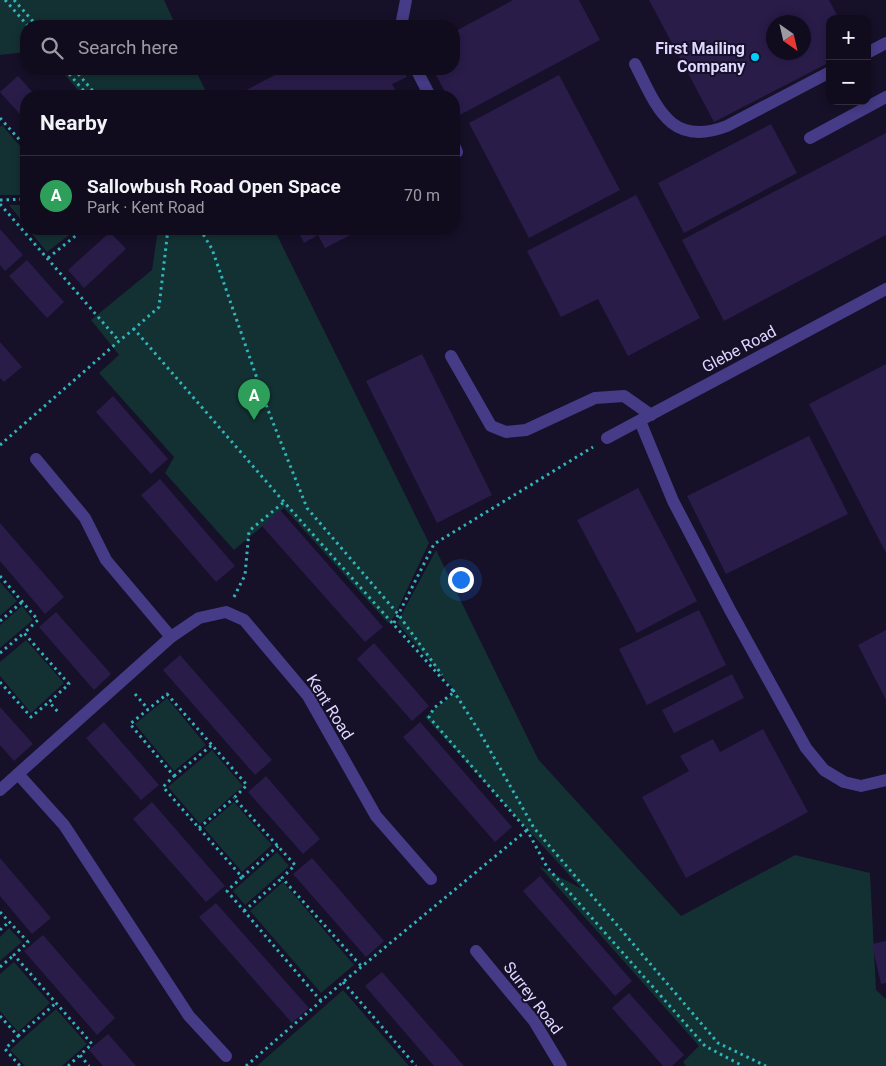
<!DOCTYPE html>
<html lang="en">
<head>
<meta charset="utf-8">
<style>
  :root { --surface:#100c1e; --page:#1e1a2b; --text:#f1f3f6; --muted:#9c9ba4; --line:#302c3c; --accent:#0b8043 }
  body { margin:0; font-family:Roboto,sans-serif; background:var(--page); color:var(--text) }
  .controls { position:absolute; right:15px; top:15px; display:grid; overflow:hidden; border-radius:10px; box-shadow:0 2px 8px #0003 }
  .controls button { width:45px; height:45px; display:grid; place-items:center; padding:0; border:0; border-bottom:1px solid var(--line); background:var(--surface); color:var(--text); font:25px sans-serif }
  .compass { position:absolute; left:766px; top:15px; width:45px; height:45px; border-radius:50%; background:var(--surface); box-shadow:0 2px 8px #0003; rotate:146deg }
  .you { position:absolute; left:460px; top:579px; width:18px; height:18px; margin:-12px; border:4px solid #fff; border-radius:50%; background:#1a73e8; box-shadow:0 0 0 8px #1a73e833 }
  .badge { display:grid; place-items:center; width:32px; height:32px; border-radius:50%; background:var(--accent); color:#fff; font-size:16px; font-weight:700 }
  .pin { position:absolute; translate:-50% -41px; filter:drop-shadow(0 1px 2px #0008) }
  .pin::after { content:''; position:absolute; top:26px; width:18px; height:15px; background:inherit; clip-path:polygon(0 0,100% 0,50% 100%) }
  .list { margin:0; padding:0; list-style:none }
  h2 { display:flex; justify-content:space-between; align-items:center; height:65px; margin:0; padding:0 20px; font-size:21px }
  h2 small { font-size:16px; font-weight:400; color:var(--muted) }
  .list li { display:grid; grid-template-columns:32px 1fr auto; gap:15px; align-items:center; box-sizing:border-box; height:80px; padding:0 20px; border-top:1px solid var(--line) }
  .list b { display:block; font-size:19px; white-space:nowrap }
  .list p { margin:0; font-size:16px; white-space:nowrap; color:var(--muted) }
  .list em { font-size:16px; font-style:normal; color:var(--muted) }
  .icon { flex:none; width:28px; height:28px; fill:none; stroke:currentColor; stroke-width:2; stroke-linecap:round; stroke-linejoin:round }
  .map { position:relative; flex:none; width:886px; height:1066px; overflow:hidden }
  .search { position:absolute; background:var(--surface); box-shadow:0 2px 8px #0003; left:20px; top:20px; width:440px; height:55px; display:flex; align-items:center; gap:12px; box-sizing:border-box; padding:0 18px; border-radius:20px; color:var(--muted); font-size:19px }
  .panel { position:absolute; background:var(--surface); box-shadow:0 2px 8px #0003; left:20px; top:90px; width:440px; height:145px; border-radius:20px }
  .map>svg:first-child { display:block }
  .green { fill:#133032 }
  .building { fill:#291c49; fill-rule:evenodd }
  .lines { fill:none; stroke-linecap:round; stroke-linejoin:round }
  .path { stroke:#30b5ba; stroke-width:3; stroke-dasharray:2.5 4; stroke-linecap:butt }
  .lane { stroke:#453b87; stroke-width:12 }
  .street { stroke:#453b87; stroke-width:12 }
  .poi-dot { fill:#03cdff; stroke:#161028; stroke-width:2 }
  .labels { text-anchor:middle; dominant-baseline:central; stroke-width:4; stroke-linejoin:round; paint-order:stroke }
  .poi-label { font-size:16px; font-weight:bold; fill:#dfd7ff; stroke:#161028; text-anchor:end }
  .street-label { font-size:16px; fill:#dfd7ff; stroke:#161028 }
</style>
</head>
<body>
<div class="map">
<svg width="886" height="1066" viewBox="0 0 886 1066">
  <rect width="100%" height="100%" fill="#161028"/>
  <g class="green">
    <polygon points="0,0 164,0 176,26 26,26 26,52 0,55"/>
    <polygon points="60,69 195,69 208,96 83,96"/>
    <polygon points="2,125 26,153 26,195 0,195 0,127"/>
    <polygon points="9,205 26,205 26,226"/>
    <polygon points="28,229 77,229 47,252"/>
    <polygon points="158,229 274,229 429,543 394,617 388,623 284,508 234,550 165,473 174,457 99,373 119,355 91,320 152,270"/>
    <polygon points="436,550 538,759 681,916 795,855 870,873 876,990 886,999 886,1066 686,1066 683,1062 699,1046 539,866 582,889 425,717 456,692 397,623"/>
    <polygon points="0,582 17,601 0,616"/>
    <polygon points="22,606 33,620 0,648 0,625"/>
    <polygon points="26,640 64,683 31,713 0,676 0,662"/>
    <polygon points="167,698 206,745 174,771 135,724"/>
    <polygon points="212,750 243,786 200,824 168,787"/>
    <polygon points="234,802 272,845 242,872 204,828"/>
    <polygon points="277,852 289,866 245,905 233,891"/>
    <polygon points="283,882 354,965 321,993 250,911"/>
    <polygon points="9,928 22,942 0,961 0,937"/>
    <polygon points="14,962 50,1003 18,1032 0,1011 0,974"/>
    <polygon points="343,990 409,1066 257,1066"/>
    <polygon points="56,1009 87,1044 62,1066 25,1066 10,1050"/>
  </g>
  <g class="building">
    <polygon points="513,0 579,0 600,40 458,116 454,108 454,96 447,96 433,69 454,69 454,32"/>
    <path d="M649,0h180l10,19h-9v43l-116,60zM774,22h30v30h-30z"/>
    <polygon points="377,20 380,26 366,26"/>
    <polygon points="286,69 403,69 407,77 392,84 399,96 235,96"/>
    <polygon points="559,75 620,190 529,238 469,123"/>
    <polygon points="18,76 36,96 26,96 26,121 0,92"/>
    <polygon points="771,124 797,173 684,233 658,183"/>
    <polygon points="886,133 886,235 724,321 682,240"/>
    <polygon points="636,195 700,318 628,356 598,299 561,317 527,251"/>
    <polygon points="0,229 23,255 5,271 0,265"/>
    <polygon points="297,229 362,229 325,248 318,235 304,243"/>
    <polygon points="110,232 126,249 84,288 68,270"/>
    <polygon points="27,260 64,302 47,318 9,276"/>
    <polygon points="0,342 22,367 4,382 0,378"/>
    <polygon points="422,354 492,495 437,523 366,381"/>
    <polygon points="886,364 886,553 809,404"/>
    <polygon points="113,396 168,459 151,474 96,412"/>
    <polygon points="809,436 848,514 726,574 687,496"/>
    <polygon points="160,479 235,566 216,582 141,495"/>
    <polygon points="638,488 697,601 637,633 577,520"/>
    <polygon points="280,510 383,627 365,642 262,526"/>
    <polygon points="0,523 64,597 45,614 0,561"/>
    <polygon points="699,610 726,665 647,705 619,649"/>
    <polygon points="56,612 111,674 94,690 39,627"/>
    <polygon points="886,630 886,700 858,645"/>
    <polygon points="374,643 429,706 412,721 357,659"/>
    <polygon points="180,655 272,760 255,775 163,670"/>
    <polygon points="732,674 744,698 674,733 662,710"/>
    <polygon points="0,707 33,744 14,761 0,745"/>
    <polygon points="104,722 159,785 141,800 86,738"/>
    <polygon points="420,722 512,827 495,842 403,737"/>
    <polygon points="763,729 808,812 686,878 642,797 689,771 680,756 713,739 720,752"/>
    <polygon points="266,776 320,839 303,854 248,792"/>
    <polygon points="152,802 225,886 206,902 133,819"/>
    <polygon points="0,858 51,918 32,934 0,896"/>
    <polygon points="312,858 384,941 366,957 293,874"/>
    <polygon points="540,876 632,981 615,996 523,891"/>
    <polygon points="216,903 309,1008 292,1023 199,917"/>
    <polygon points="43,935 115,1018 97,1035 24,951"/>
    <polygon points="886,941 886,983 881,984 872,944"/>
    <polygon points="382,972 464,1066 434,1066 365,986"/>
    <polygon points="629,993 684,1055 672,1066 663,1066 612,1008"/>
    <polygon points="108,1034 136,1066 103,1066 89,1050"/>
  </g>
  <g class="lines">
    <g class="path">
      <polyline points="5,0 28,26"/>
      <polyline points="14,0 37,26"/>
      <polyline points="65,69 88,96"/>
      <polyline points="74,69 97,96"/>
      <polyline points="0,118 26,147"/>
      <polyline points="0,200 26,199"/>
      <polyline points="0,204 119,341"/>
      <polyline points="168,229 159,307 134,329 284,502 454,692 434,708 429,717 527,830 547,867 705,1046 743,1066"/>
      <polyline points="200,229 212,249 268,410 307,508 398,614 442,675"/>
      <polyline points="48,258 84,229"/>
      <polyline points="0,445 119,341 134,329"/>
      <polyline points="0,576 38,620 24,633 69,684 49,702 59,713"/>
      <polyline points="234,597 245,575 249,531 284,502"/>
      <polyline points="0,621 22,602"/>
      <polyline points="394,623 434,544 593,447"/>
      <polyline points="0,653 24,633"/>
      <polyline points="0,682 31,717 49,702"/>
      <polyline points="453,690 479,731 534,828 718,1043 766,1066"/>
      <polyline points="135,694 148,709"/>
      <polyline points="174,776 212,745"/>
      <polyline points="199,828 234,798"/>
      <polyline points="242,877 278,846"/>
      <polyline points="244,911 282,878"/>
      <polyline points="0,912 28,942 14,955 92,1044 80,1055 89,1066"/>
      <polyline points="0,930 9,922"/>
      <polyline points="0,967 14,955"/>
      <polyline points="343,982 416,1066"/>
      <polyline points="321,1001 227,891 242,877 163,787 174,776 130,724 167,694 247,785 234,798 295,865 282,878 362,967"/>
      <polyline points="0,1016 18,1036 5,1049 20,1066"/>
      <polyline points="18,1036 56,1003"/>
      <polyline points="68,1066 80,1055"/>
      <polyline points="246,1066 343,982 527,830"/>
    </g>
    <g class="lane">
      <polyline points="401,26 406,0"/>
      <polyline points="867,53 886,43"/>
      <path d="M635,64c22,43 35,84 92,62l103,-54"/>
      <polyline points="416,69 430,96"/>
      <polyline points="810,138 886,97"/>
      <polyline points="454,145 457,152"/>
      <polyline points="451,356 491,426 506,432 526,430 595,398 624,396 651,415"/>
      <polyline points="640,421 673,501 730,610 806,748 824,770 844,782 861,786 886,780"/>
    </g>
    <g class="street">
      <polyline points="607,438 886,289"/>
      <polyline points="36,459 85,518 106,560 171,637"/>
      <polyline points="18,774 64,825 189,1016 226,1056"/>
      <polyline points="0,790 171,637 199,618 226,612 244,620 308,696 376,816 431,879"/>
      <polyline points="476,951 534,1021 561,1066"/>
    </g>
  </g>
  <circle class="poi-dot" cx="755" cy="57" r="5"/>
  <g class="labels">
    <g class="poi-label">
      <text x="745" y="48">First Mailing<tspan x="745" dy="18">Company</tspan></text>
    </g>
    <g class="street-label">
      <text transform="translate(739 349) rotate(-28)">Glebe Road</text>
      <text transform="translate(330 707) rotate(58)">Kent Road</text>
      <text transform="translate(533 998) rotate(53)">Surrey Road</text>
    </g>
  </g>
</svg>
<div class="controls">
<button>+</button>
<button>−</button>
</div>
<svg class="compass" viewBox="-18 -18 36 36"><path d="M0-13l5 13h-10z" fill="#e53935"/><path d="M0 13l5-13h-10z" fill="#9c9ba4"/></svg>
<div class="you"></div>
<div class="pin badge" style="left:254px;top:420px;background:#2e9e5b">A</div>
<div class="search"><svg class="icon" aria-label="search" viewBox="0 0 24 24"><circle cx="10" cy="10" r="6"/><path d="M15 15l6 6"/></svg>Search here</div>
<section class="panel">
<h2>Nearby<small></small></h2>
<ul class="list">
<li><span class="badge" style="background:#2e9e5b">A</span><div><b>Sallowbush Road Open Space</b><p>Park · Kent Road</p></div><em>70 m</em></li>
</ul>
</section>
</div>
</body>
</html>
